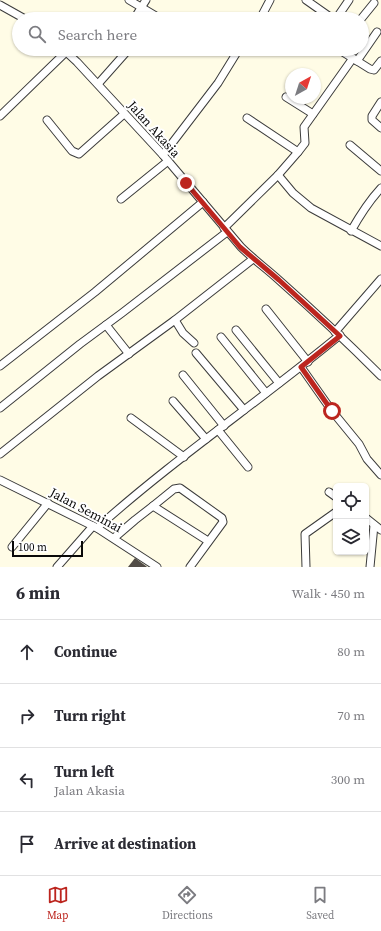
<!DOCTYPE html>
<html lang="en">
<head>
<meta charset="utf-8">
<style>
  :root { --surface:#fff; --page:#f7f7f7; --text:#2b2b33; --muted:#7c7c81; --line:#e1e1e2; --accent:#bc251e }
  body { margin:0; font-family:"Source Serif 4",serif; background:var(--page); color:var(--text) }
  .controls { position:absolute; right:12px; bottom:12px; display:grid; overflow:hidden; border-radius:6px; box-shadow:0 1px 3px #0004 }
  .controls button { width:36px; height:36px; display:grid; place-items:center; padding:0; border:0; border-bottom:1px solid var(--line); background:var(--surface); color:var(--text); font:20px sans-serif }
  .compass { position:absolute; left:285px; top:68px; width:36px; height:36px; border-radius:50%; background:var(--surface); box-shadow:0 1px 3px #0004; rotate:39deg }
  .scale { position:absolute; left:12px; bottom:10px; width:71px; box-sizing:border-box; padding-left:4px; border:2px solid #090909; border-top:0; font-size:11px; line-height:14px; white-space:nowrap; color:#090909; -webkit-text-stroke:3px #fff; paint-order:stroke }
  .stop { position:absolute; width:12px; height:12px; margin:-9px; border:3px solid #bc251e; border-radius:50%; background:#fff }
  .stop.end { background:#bc251e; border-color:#fff; box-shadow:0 1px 4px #0008 }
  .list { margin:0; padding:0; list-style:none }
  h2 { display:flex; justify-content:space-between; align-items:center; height:52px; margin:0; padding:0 16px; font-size:17px }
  h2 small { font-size:13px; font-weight:400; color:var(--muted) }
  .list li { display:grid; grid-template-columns:26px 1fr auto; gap:12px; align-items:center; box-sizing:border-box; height:64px; padding:0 16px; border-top:1px solid var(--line) }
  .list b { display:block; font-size:15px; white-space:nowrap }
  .list p { margin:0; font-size:13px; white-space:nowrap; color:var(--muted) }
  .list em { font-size:13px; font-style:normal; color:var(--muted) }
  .icon { flex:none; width:22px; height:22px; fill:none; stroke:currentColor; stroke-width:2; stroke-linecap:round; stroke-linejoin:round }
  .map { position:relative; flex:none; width:381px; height:567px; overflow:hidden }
  .search { position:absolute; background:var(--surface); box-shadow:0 1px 3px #0004; left:12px; right:12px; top:12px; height:44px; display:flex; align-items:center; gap:10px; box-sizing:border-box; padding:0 14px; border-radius:22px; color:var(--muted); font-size:15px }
  .sheet { height:308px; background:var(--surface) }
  nav { display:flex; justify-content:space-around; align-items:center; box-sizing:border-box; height:56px; border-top:1px solid var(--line); background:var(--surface); font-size:11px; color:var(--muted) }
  nav a { display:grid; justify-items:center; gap:2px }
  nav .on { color:var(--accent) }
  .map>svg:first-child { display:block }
  .building { fill:#524c46 }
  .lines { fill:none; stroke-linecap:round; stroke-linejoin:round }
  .minor-casing { stroke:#3c3c3c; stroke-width:9 }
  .minor { stroke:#fff; stroke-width:7 }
  .route { stroke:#bc251e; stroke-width:5 }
  .labels { text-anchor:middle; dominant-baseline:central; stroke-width:4; stroke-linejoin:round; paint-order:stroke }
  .street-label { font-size:13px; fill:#090909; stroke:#fff }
</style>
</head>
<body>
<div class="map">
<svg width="381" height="567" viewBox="0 0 381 567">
  <rect width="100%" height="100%" fill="#fffce6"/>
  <polygon class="building" points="135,558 146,566 147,567 128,567"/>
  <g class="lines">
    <g class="minor-casing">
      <g id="minor">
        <polyline points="129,0 161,19"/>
        <polyline points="306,0 333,19"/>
        <polyline points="0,5 25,19"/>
        <polyline points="134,19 146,0"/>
        <polyline points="260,19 270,0"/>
        <polyline points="336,19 349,0"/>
        <polyline points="361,19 374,3"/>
        <path d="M63,49l14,13 86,93 78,92c12,12 26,22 39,34 35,31 68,62 101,95"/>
        <polyline points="338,49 370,69 374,70 381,61"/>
        <polyline points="357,61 377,32"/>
        <polyline points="98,84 129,49"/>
        <polyline points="286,97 313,114"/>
        <polyline points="381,102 372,116 372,120 381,128"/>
        <polyline points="0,116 66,52"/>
        <polyline points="247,118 298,152"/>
        <polyline points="47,120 72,151 79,154 124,114"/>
        <polyline points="350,145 381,171"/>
        <polyline points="163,155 218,83 239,49"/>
        <polyline points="278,175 293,193 311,208 381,246"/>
        <polyline points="121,199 168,161"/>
        <polyline points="224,228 278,175 298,152 305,143 304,127 353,58"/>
        <path d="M351,231c9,-16 18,-30 30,-43"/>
        <polyline points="266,309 308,362"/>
        <polyline points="175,320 183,333 194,343"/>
        <polyline points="106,325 129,354"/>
        <polyline points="236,330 279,383"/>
        <polyline points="335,332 381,279"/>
        <polyline points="221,337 266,393"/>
        <polyline points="196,353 244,410"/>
        <polyline points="0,366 95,292 203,202"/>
        <polyline points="301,367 332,411 359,444 367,459 381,475"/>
        <polyline points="183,375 224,426"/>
        <polyline points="173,401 206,439"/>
        <polyline points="0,408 80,344 122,313 227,232"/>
        <polyline points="131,418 184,457"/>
        <polyline points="218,430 248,467"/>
        <polyline points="0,454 98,376 175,320 253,259"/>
        <polyline points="0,480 97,528 157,567"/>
        <polyline points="329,492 336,497"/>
        <polyline points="153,506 208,541"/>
        <polyline points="366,518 381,530"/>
        <path d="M97,528c77,-69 163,-127 243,-193"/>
        <polyline points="114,538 135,520 153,506 174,489 180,488 222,518 223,522 190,567"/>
        <polyline points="12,547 48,503"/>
        <polyline points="57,567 93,526"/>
        <polyline points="306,567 305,534 336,512"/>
        <polyline points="370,567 374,525"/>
      </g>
    </g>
    <use href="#minor" class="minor"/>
  </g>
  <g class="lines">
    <polyline class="route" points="186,183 240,247 279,280 340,336 301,367 332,411"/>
  </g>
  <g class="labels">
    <g class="street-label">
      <text transform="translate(154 129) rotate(48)">Jalan Akasia</text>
      <text transform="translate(86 510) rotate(28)">Jalan Seminai</text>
    </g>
  </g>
</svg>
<div class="controls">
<button><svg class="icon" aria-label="locate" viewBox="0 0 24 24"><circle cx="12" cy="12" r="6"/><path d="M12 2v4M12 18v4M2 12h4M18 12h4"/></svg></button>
<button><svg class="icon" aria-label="layers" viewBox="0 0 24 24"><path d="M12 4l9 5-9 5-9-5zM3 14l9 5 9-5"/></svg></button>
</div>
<svg class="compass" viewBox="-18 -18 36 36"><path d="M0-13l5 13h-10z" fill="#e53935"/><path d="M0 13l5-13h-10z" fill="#7c7c81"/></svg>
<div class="scale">100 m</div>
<div class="stop" style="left:332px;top:411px"></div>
<div class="stop end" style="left:186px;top:183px"></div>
<div class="search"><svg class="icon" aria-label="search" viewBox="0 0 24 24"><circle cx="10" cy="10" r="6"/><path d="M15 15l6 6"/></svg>Search here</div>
</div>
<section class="sheet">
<h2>6 min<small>Walk · 450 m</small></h2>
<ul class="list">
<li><svg class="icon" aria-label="ahead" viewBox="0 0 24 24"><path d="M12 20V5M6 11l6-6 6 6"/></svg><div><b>Continue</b></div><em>80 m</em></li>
<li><svg class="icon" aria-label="right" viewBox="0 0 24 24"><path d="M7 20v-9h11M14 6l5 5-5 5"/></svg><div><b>Turn right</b></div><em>70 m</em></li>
<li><svg class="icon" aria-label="left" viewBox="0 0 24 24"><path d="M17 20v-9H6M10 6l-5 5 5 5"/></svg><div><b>Turn left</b><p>Jalan Akasia</p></div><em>300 m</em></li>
<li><svg class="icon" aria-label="arrive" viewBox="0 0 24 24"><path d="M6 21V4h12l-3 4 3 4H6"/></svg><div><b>Arrive at destination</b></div></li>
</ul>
</section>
<nav>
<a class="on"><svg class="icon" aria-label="map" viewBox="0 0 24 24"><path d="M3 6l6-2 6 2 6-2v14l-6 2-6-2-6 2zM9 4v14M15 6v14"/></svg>Map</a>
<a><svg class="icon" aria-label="directions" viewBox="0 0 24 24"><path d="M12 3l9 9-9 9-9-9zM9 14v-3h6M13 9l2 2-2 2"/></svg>Directions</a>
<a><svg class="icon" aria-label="saved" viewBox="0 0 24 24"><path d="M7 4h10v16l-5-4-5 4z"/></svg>Saved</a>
</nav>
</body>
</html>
